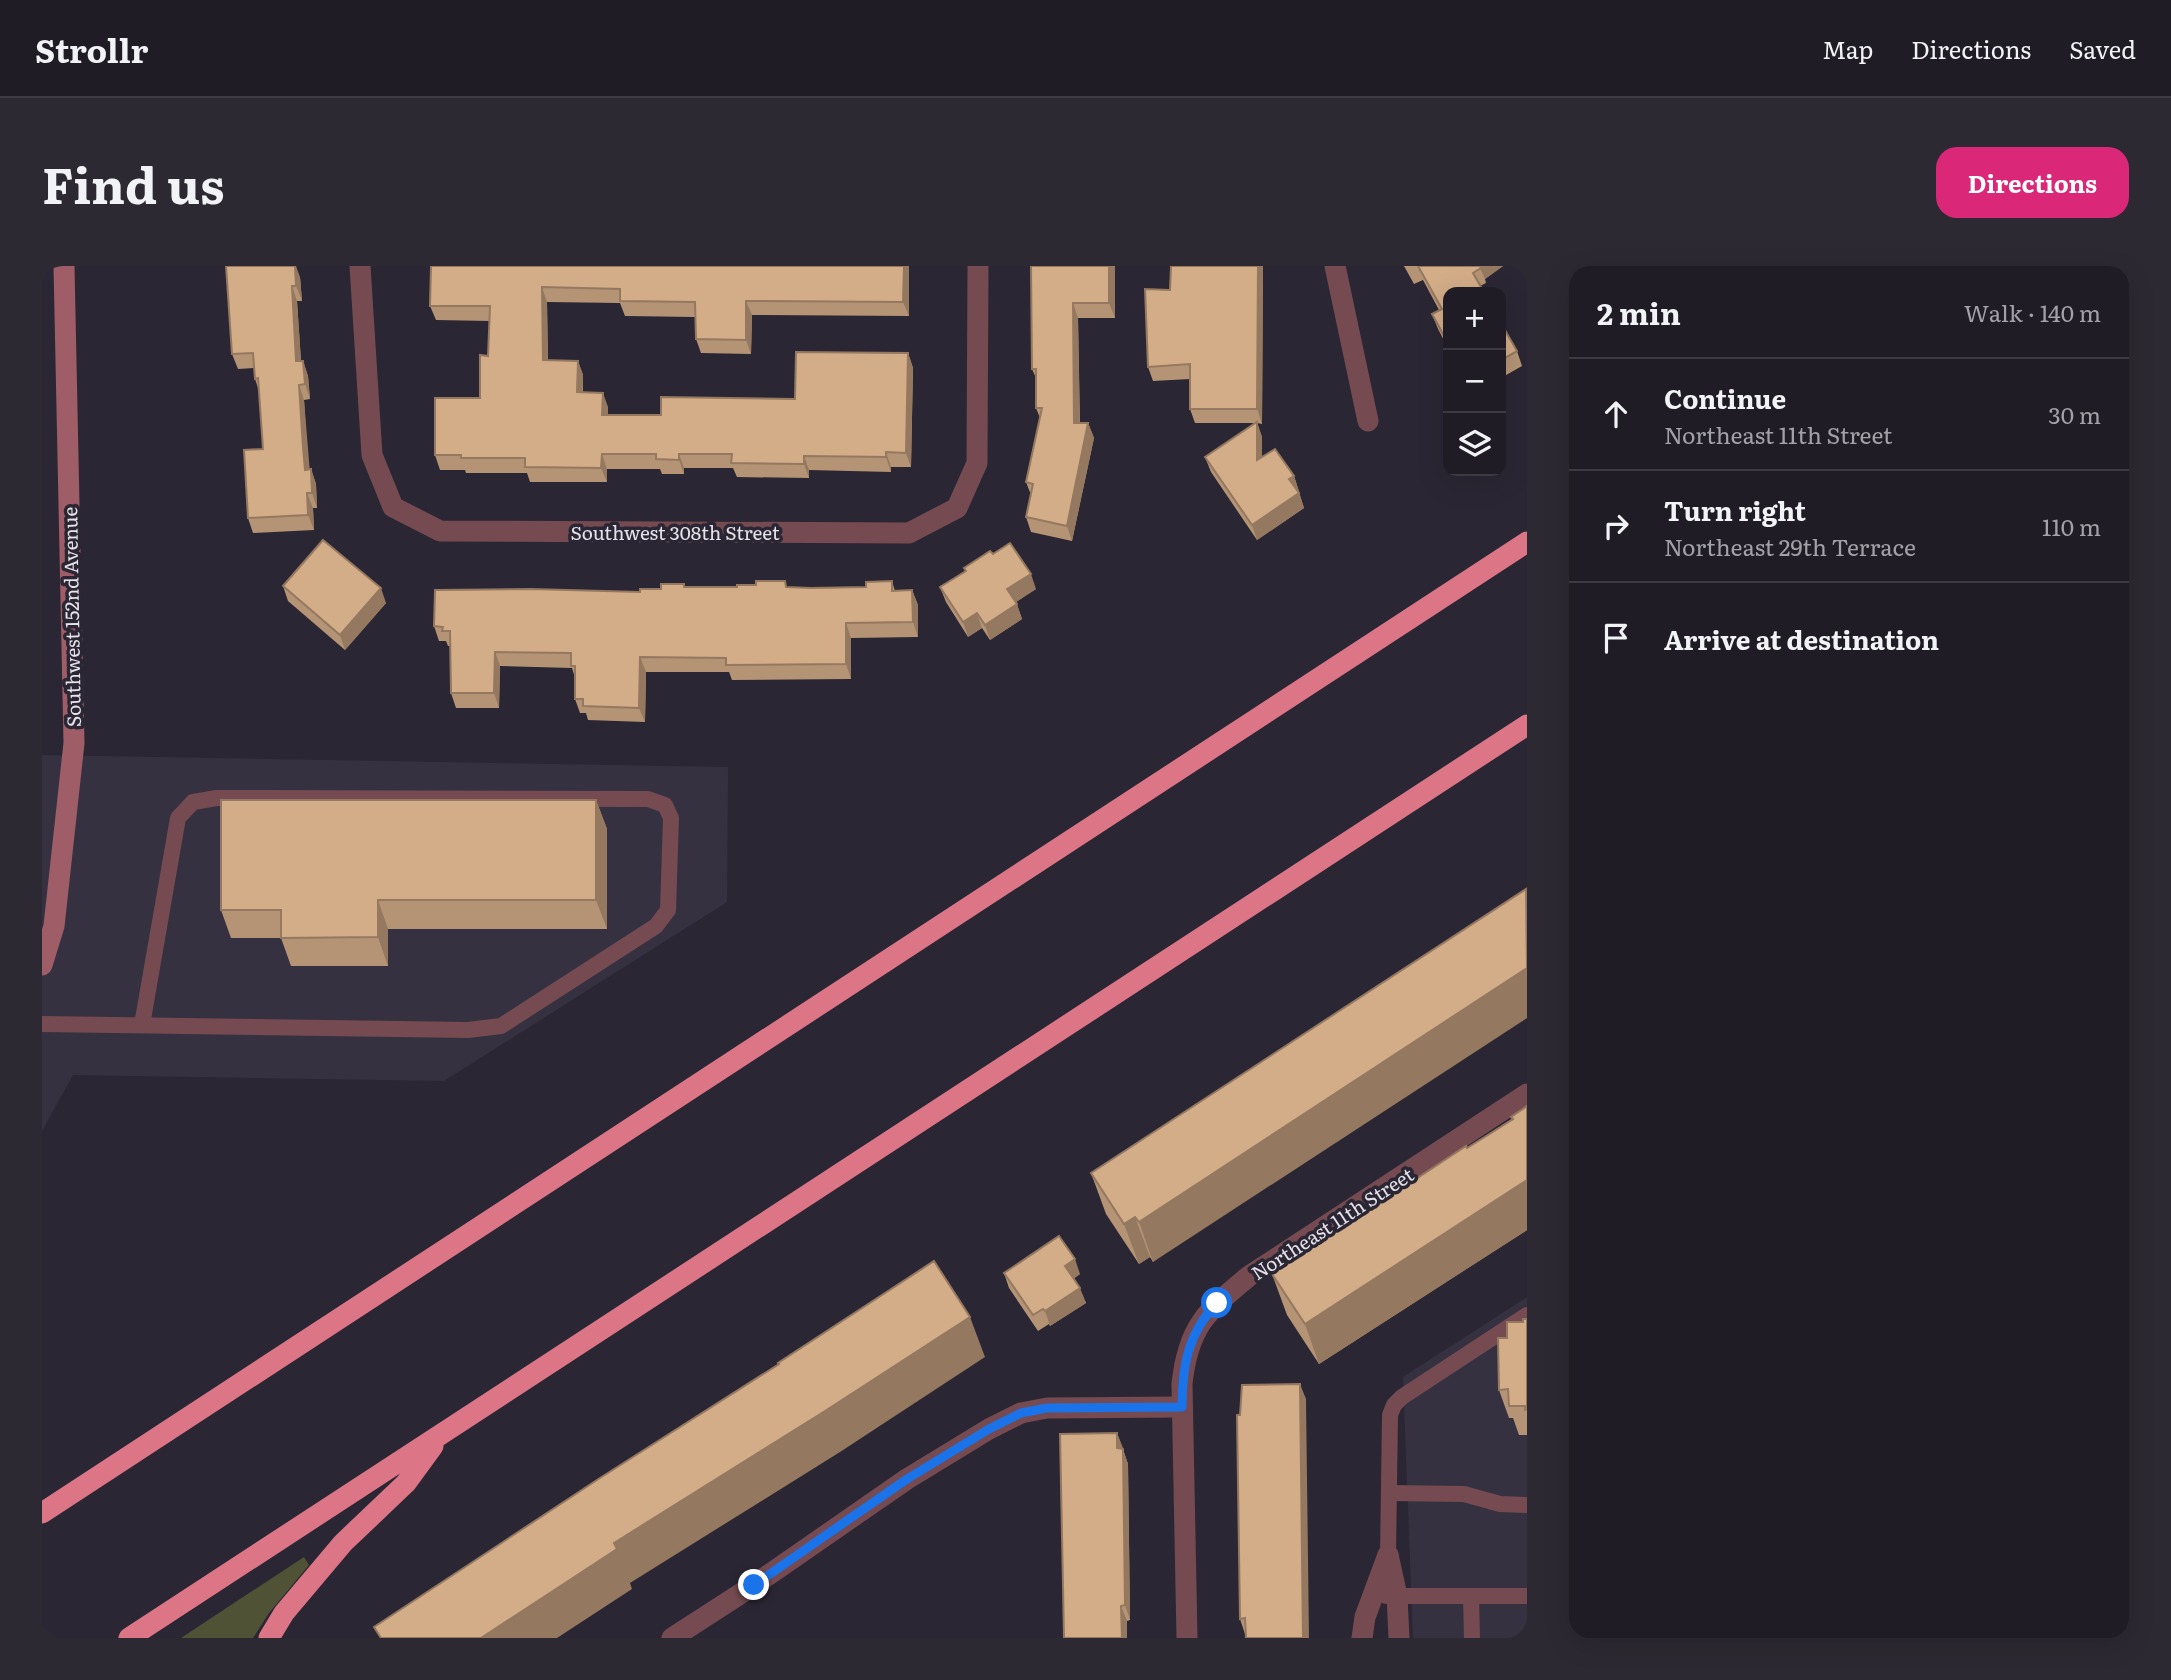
<!DOCTYPE html>
<html lang="en">
<head>
<meta charset="utf-8">
<style>
  :root { --surface:#201c26; --page:#2d2932; --text:#f1f3f6; --muted:#a2a1a7; --line:#3d3a43; --accent:#db2777 }
  body { margin:0; font-family:Literata,serif; background:var(--page); color:var(--text) }
  .controls { position:absolute; right:21px; top:21px; display:grid; overflow:hidden; border-radius:14px; box-shadow:0 7px 28px #0002 }
  .controls button { width:63px; height:63px; display:grid; place-items:center; padding:0; border:0; border-bottom:2px solid var(--line); background:var(--surface); color:var(--text); font:35px sans-serif }
  .stop { position:absolute; width:21px; height:21px; margin:-16px; border:5px solid #1a73e8; border-radius:50%; background:#fff }
  .stop.end { background:#1a73e8; border-color:#fff; box-shadow:0 2px 7px #0008 }
  .list { margin:0; padding:0; list-style:none }
  h2 { display:flex; justify-content:space-between; align-items:center; height:91px; margin:0; padding:0 28px; font-size:30px }
  h2 small { font-size:23px; font-weight:400; color:var(--muted) }
  .list li { display:grid; grid-template-columns:46px 1fr auto; gap:21px; align-items:center; box-sizing:border-box; height:112px; padding:0 28px; border-top:2px solid var(--line) }
  .list b { display:block; font-size:26px; white-space:nowrap }
  .list p { margin:0; font-size:23px; white-space:nowrap; color:var(--muted) }
  .list em { font-size:23px; font-style:normal; color:var(--muted) }
  .icon { flex:none; width:38px; height:38px; fill:none; stroke:currentColor; stroke-width:2; stroke-linecap:round; stroke-linejoin:round }
  .map { position:relative; flex:none; width:1485px; height:1372px; overflow:hidden; border-radius:21px }
  header { display:flex; align-items:center; gap:42px; box-sizing:border-box; height:98px; padding:0 35px; background:var(--surface); border-bottom:2px solid var(--line) }
  header strong { font-size:33px }
  nav { display:flex; gap:38px; margin-inline-start:auto; font-size:24px }
  .intro { display:flex; align-items:center; justify-content:space-between; box-sizing:border-box; height:168px; padding:0 42px }
  h1 { margin:0; font-size:49px }
  .button { padding:18px 32px; border-radius:21px; background:var(--accent); color:#fff; font-size:24px; font-weight:700 }
  main { display:flex; gap:42px; padding:0 42px }
  aside { flex:1; background:var(--surface); border-radius:21px; box-shadow:0 7px 28px #0002 }
  .map>svg:first-child { display:block }
  .commercial { fill:#363140 }
  .green { fill:#505235 }
  .lines { fill:none; stroke-linecap:round; stroke-linejoin:round }
  .lane { stroke:#754b51; stroke-width:16 }
  .street { stroke:#754b51; stroke-width:21 }
  .secondary { stroke:#9e5d67; stroke-width:21 }
  .highway { stroke:#dc7687; stroke-width:21 }
  .wall { fill:#b59475 }
  .shaded-wall { fill:#94785f }
  .building { fill:#d3ac88; stroke:#94785f; stroke-width:2 }
  .route { stroke:#1a73e8; stroke-width:9 }
  .labels { text-anchor:middle; dominant-baseline:central; stroke-width:7; stroke-linejoin:round; paint-order:stroke }
  .street-label { font-size:19px; fill:#e5e2ea; stroke:#2b2633 }
</style>
</head>
<body>
<header>
<strong>Strollr</strong>
<nav><a>Map</a><a>Directions</a><a>Saved</a></nav>
</header>
<div class="intro"><h1>Find us</h1><a class="button">Directions</a></div>
<main>
<div class="map">
<svg width="1485" height="1372" viewBox="0 0 1485 1372">
  <rect width="100%" height="100%" fill="#2b2633"/>
  <g class="commercial">
    <polygon points="0,489 686,501 685,636 402,815 31,809 0,865"/>
    <polygon points="1485,1031 1485,1372 1371,1372 1361,1111"/>
  </g>
  <polygon class="green" points="262,1291 267,1299 227,1347 211,1372 139,1372"/>
  <g class="lines">
    <g class="lane">
      <polyline points="0,758 426,764 459,760 614,660 626,644 629,552 623,539 606,533 175,532 151,536 136,552 100,759"/>
      <polyline points="1347,1227 1422,1228 1458,1238 1485,1239"/>
      <polyline points="1346,1289 1348,1149 1352,1139 1360,1131 1485,1049"/>
      <polyline points="1344,1330 1485,1330"/>
      <polyline points="1429,1330 1430,1372"/>
    </g>
    <g class="street">
      <polyline points="318,0 330,189 351,241 398,265 867,267 915,242 935,197 936,0"/>
      <polyline points="1293,0 1326,155"/>
      <polyline points="1346,1289 1355,1330 1357,1372"/>
      <polyline points="630,1372 712,1319 865,1213 947,1163 979,1147 1005,1142 1140,1141"/>
      <path d="M1145,1372l-5,-254c6,-58 25,-73 67,-108l278,-182"/>
      <polyline points="1320,1372 1323,1351 1346,1289"/>
    </g>
    <polyline class="secondary" points="0,699 12,660 32,477 22,0"/>
    <g class="highway">
      <polyline points="0,1247 1485,276"/>
      <polyline points="87,1372 1485,459"/>
      <polyline points="227,1372 242,1347 301,1277 364,1217 391,1180"/>
    </g>
  </g>
  <g class="wall">
    <polygon points="389,0 867,0 867,50 710,49 709,88 659,87 654,73 653,51 583,50 578,37 505,36 506,94 536,95 541,109 541,126 566,141 566,149 619,149 753,133 866,87 871,102 869,201 849,201 849,206 767,204 767,212 695,211 691,202 642,202 642,208 620,208 618,203 565,203 565,216 488,216 485,207 424,207 423,204 398,204 393,189 438,132 446,90 448,55 394,54 388,40"/>
    <polygon points="989,0 1073,0 1073,52 1036,52 1038,157 1046,157 1052,172 1030,275 989,266 984,251 989,229 984,216 998,152 994,142 994,112 990,103"/>
    <polygon points="1129,0 1221,0 1221,1 1220,158 1215,157 1220,171 1220,191 1252,210 1262,242 1215,274 1169,206 1163,191 1213,157 1153,157 1148,143 1148,113 1111,115 1106,101 1128,24"/>
    <polygon points="1362,0 1461,0 1443,13 1444,17 1438,20 1406,26 1406,82 1396,63 1390,48 1397,44 1381,14 1372,18"/>
    <polygon points="258,11 260,35 255,35 259,95 261,95 266,110 268,133 262,134 266,196 267,203 269,203 274,218 275,242 271,242 272,264 211,267 206,252 221,183 217,125 213,113 212,102 196,103 190,88"/>
    <polygon points="1459,57 1475,85 1480,100 1459,112"/>
    <polygon points="922,302 994,323 974,336 980,353 948,374 940,362 926,371 904,336 898,321 923,305"/>
    <polygon points="850,315 853,325 870,324 876,339 876,371 809,372 809,413 690,414 687,406 604,406 603,456 546,454 544,447 538,447 533,433 533,412 530,402 458,400 457,442 414,442 409,427 408,380 406,380 404,375 397,375 392,360 619,323 644,321 824,321"/>
    <polygon points="241,320 344,337 303,384 246,335"/>
    <polygon points="554,534 565,563 565,663 346,663 346,700 249,700 239,672 189,672 179,644"/>
    <polygon points="1484,623 1111,996 1108,991 1097,998 1064,948 1049,907"/>
    <polygon points="1485,840 1485,964 1277,1098 1245,1049 1230,1008 1470,853"/>
    <polygon points="962,1007 1038,1008 1032,1012 1044,1037 1008,1060 1007,1058 996,1065 967,1022"/>
    <polygon points="1485,1053 1485,1169 1477,1169 1471,1152 1467,1152 1457,1124 1465,1072"/>
    <polygon points="1264,1133 1203,1368 1198,1353 1198,1149"/>
    <polygon points="1075,1167 1086,1198 1088,1354 1085,1355 1085,1372 1022,1372"/>
  </g>
  <g class="shaded-wall">
    <polygon points="253,0 254,0 258,11 260,35 254,20"/>
    <polygon points="862,0 867,0 867,50 861,36"/>
    <polygon points="1067,0 1073,0 1073,52 1067,37"/>
    <polygon points="1216,0 1221,0 1221,1 1220,158 1215,143"/>
    <polygon points="1437,0 1461,0 1443,13"/>
    <polygon points="250,20 255,35 260,110 254,95"/>
    <polygon points="500,21 505,36 506,109 501,94"/>
    <polygon points="704,35 710,49 709,88 704,74"/>
    <polygon points="1031,37 1036,52 1038,172 1032,157"/>
    <polygon points="866,87 871,102 869,201 864,187"/>
    <polygon points="261,95 266,110 268,133 263,118"/>
    <polygon points="536,95 541,109 540,141 535,126"/>
    <polygon points="257,119 262,134 269,219 263,204"/>
    <polygon points="561,127 566,141 566,163 560,149"/>
    <polygon points="1215,156 1220,171 1220,209 1215,194"/>
    <polygon points="1046,157 1052,172 1030,275 1025,260"/>
    <polygon points="844,186 849,201 849,206 844,191"/>
    <polygon points="560,188 565,203 565,216 559,202"/>
    <polygon points="637,188 642,202 642,208 637,194"/>
    <polygon points="762,190 767,204 767,212 762,198"/>
    <polygon points="269,203 274,218 275,242 270,227"/>
    <polygon points="1252,210 1257,225 1253,228 1247,213"/>
    <polygon points="265,227 271,242 272,264 266,249"/>
    <polygon points="1257,227 1262,242 1215,274 1210,259"/>
    <polygon points="989,308 994,323 971,338 965,323"/>
    <polygon points="339,322 344,337 303,384 298,369"/>
    <polygon points="870,324 876,339 876,371 871,356"/>
    <polygon points="975,338 980,353 948,374 943,359"/>
    <polygon points="935,347 940,362 926,371 921,356"/>
    <polygon points="804,357 809,372 809,413 804,398"/>
    <polygon points="453,386 458,400 457,442 452,427"/>
    <polygon points="598,391 604,406 603,456 597,442"/>
    <polygon points="554,534 565,563 565,663 554,634"/>
    <polygon points="336,634 346,663 346,700 336,671"/>
    <polygon points="1485,702 1485,752 1111,996 1097,956"/>
    <polygon points="1485,914 1485,964 1277,1098 1263,1058"/>
    <polygon points="1093,951 1108,991 1097,998 1082,958"/>
    <polygon points="1033,993 1038,1008 1029,1015 1023,1000"/>
    <polygon points="1038,1022 1044,1037 1008,1060 1003,1045"/>
    <polygon points="928,1051 943,1091 798,1186 588,1317 590,1323 515,1372 439,1372 572,1277"/>
    <polygon points="1258,1118 1264,1133 1267,1372 1261,1372"/>
    <polygon points="1075,1167 1081,1182 1075,1182"/>
    <polygon points="1081,1183 1086,1198 1088,1354 1083,1339"/>
    <polygon points="1079,1340 1085,1355 1085,1372 1080,1372"/>
  </g>
  <g class="building">
    <polygon points="184,0 253,0 254,20 250,20 254,95 261,95 263,118 257,119 261,181 263,204 269,203 270,227 265,227 266,249 206,252 202,184 221,183 216,112 213,113 211,87 190,88"/>
    <polygon points="389,0 862,0 861,36 704,35 704,74 654,73 653,36 578,35 578,23 500,21 501,94 536,95 535,126 561,127 560,149 619,149 619,131 753,133 754,86 866,87 864,187 844,186 844,191 762,190 762,198 689,197 690,188 637,188 637,194 614,193 614,188 560,188 559,202 483,201 483,192 419,192 419,189 393,189 393,132 438,132 438,89 446,90 448,40 388,40"/>
    <polygon points="989,0 1067,0 1067,37 1031,37 1032,157 1046,157 1025,260 984,251 991,218 984,216 1000,142 994,142 994,103 990,103"/>
    <polygon points="1129,0 1216,0 1215,143 1148,143 1148,98 1106,101 1103,23 1128,24"/>
    <polygon points="1376,0 1438,0 1439,2 1431,7 1442,26 1406,26 1406,77 1390,48 1400,43"/>
    <polygon points="1459,57 1475,85 1459,94"/>
    <polygon points="1215,156 1215,194 1233,183 1252,210 1247,213 1257,227 1210,259 1163,191"/>
    <polygon points="281,274 339,322 298,369 241,320"/>
    <polygon points="968,277 989,308 965,323 975,338 943,359 935,347 921,356 898,321 924,305 922,302 948,285 951,288"/>
    <polygon points="714,315 743,315 744,321 769,322 824,321 824,316 850,315 850,325 870,324 871,356 804,357 804,398 684,399 684,392 598,391 597,442 541,440 541,433 533,433 533,400 529,400 529,387 453,386 452,427 409,427 408,365 400,365 401,361 392,360 393,324 489,323 598,326 598,323 619,323 619,318 642,318 642,321 695,321 695,319 714,319"/>
    <polygon points="179,534 554,534 554,634 336,634 336,671 239,672 239,644 179,644"/>
    <polygon points="1484,623 1485,702 1097,956 1093,951 1082,958 1049,907"/>
    <polygon points="1485,840 1485,914 1263,1058 1230,1008 1424,880 1425,882 1471,853 1469,851"/>
    <polygon points="1017,970 1033,993 1023,1000 1038,1022 1003,1045 1001,1043 991,1049 962,1007"/>
    <polygon points="892,995 928,1051 783,1145 572,1277 575,1283 439,1372 339,1372 332,1361 558,1212 737,1098 736,1097"/>
    <polygon points="1481,1053 1485,1053 1485,1143 1483,1144 1483,1140 1467,1140 1466,1123 1457,1124 1456,1072 1465,1072 1465,1056 1481,1056"/>
    <polygon points="1258,1118 1261,1372 1204,1372 1203,1352 1198,1353 1195,1149 1198,1149 1200,1119"/>
    <polygon points="1075,1167 1075,1182 1081,1183 1083,1339 1079,1340 1080,1372 1022,1372 1018,1168"/>
  </g>
  <g class="lines">
    <path class="route" d="M712,1319l153,-106 82,-50 32,-16 26,-5 135,-1c0,-41 6,-74 35,-104"/>
  </g>
  <g class="labels">
    <g class="street-label">
      <text x="633" y="266">Southwest 308th Street</text>
      <text transform="translate(29 351) rotate(-91)">Southwest 152nd Avenue</text>
      <text transform="translate(1290 957) rotate(-33)">Northeast 11th Street</text>
    </g>
  </g>
</svg>
<div class="controls">
<button>+</button>
<button>−</button>
<button><svg class="icon" aria-label="layers" viewBox="0 0 24 24"><path d="M12 4l9 5-9 5-9-5zM3 14l9 5 9-5"/></svg></button>
</div>
<div class="stop" style="left:1175px;top:1037px"></div>
<div class="stop end" style="left:712px;top:1319px"></div>
</div>
<aside>
<h2>2 min<small>Walk · 140 m</small></h2>
<ul class="list">
<li><svg class="icon" aria-label="ahead" viewBox="0 0 24 24"><path d="M12 20V5M6 11l6-6 6 6"/></svg><div><b>Continue</b><p>Northeast 11th Street</p></div><em>30 m</em></li>
<li><svg class="icon" aria-label="right" viewBox="0 0 24 24"><path d="M7 20v-9h11M14 6l5 5-5 5"/></svg><div><b>Turn right</b><p>Northeast 29th Terrace</p></div><em>110 m</em></li>
<li><svg class="icon" aria-label="arrive" viewBox="0 0 24 24"><path d="M6 21V4h12l-3 4 3 4H6"/></svg><div><b>Arrive at destination</b></div></li>
</ul>
</aside>
</main>
</body>
</html>
